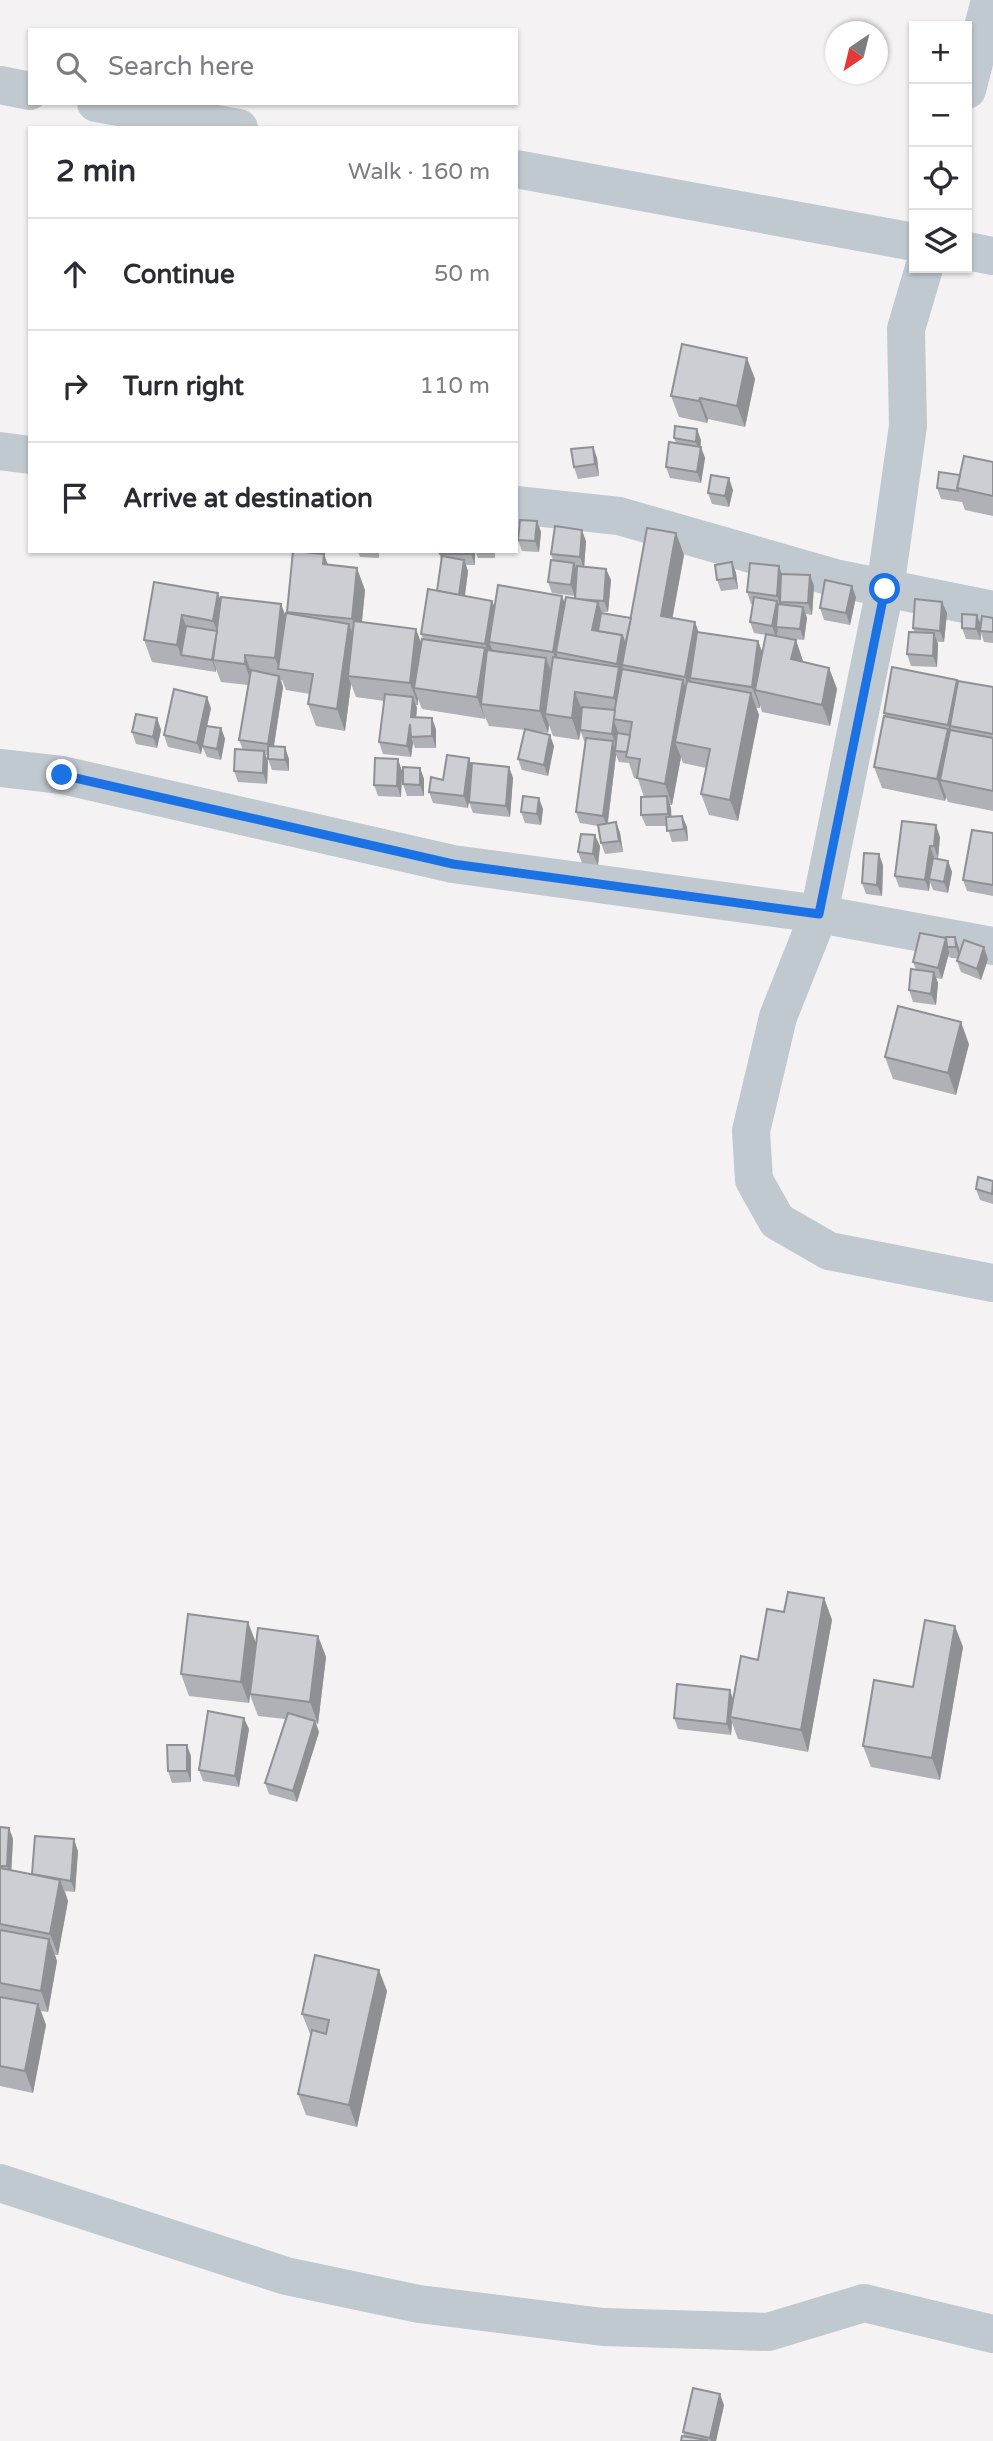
<!DOCTYPE html>
<html lang="en">
<head>
<meta charset="utf-8">
<style>
  :root { --surface:#fff; --page:#f2f2f3; --text:#2b2b33; --muted:#7c7c81; --line:#e1e1e2 }
  body { margin:0; font-family:"Varela Round",sans-serif; background:var(--page); color:var(--text) }
  .controls { position:absolute; right:21px; top:21px; display:grid; overflow:hidden; border-radius:0px; box-shadow:0 2px 5px #0004 }
  .controls button { width:63px; height:63px; display:grid; place-items:center; padding:0; border:0; border-bottom:2px solid var(--line); background:var(--surface); color:var(--text); font:35px sans-serif }
  .compass { position:absolute; left:825px; top:21px; width:63px; height:63px; border-radius:50%; background:var(--surface); box-shadow:0 2px 5px #0004; rotate:215deg }
  .stop { position:absolute; width:21px; height:21px; margin:-16px; border:5px solid #1a72e5; border-radius:50%; background:#fff }
  .stop.end { background:#1a72e5; border-color:#fff; box-shadow:0 2px 7px #0008 }
  .list { margin:0; padding:0; list-style:none }
  h2 { display:flex; justify-content:space-between; align-items:center; height:91px; margin:0; padding:0 28px; font-size:30px }
  h2 small { font-size:23px; font-weight:400; color:var(--muted) }
  .list li { display:grid; grid-template-columns:46px 1fr auto; gap:21px; align-items:center; box-sizing:border-box; height:112px; padding:0 28px; border-top:2px solid var(--line) }
  .list b { display:block; font-size:26px; white-space:nowrap }
  .list em { font-size:23px; font-style:normal; color:var(--muted) }
  .icon { flex:none; width:38px; height:38px; fill:none; stroke:currentColor; stroke-width:2; stroke-linecap:round; stroke-linejoin:round }
  .map { position:relative; flex:none; width:993px; height:2441px; overflow:hidden }
  .search { position:absolute; background:var(--surface); box-shadow:0 2px 5px #0004; left:28px; top:28px; width:490px; height:77px; display:flex; align-items:center; gap:18px; box-sizing:border-box; padding:0 24px; border-radius:0px; color:var(--muted); font-size:26px }
  .panel { position:absolute; background:var(--surface); box-shadow:0 2px 5px #0004; left:28px; top:126px; width:490px; height:427px; border-radius:0px }
  .map>svg:first-child { display:block }
  .lines { fill:none; stroke-linecap:round; stroke-linejoin:round }
  .street { stroke:#c0c9d0; stroke-width:38 }
  .wall { fill:#afb1b6 }
  .shaded-wall { fill:#8f9094 }
  .building { fill:#ccced4; stroke:#8f9094; stroke-width:2 }
  .route { stroke:#1a72e5; stroke-width:9 }
</style>
</head>
<body>
<div class="map">
<svg width="993" height="2441" viewBox="0 0 993 2441">
  <rect width="100%" height="100%" fill="#f4f2f2"/>
  <g class="lines">
    <g class="street">
      <polyline points="0,85 30,91"/>
      <polyline points="967,90 990,0"/>
      <polyline points="96,103 239,128"/>
      <polyline points="516,169 914,242"/>
      <polyline points="967,251 993,256"/>
      <polyline points="924,268 906,329 908,426 885,589 819,914 778,1017 751,1131 754,1180 777,1221 829,1251 993,1283"/>
      <polyline points="0,451 30,455"/>
      <polyline points="516,505 619,516 835,578 993,610"/>
      <polyline points="0,768 62,775 453,864 819,914 993,946"/>
      <polyline points="0,2183 286,2276 419,2304 603,2327 768,2332 864,2303 993,2334"/>
    </g>
  </g>
  <g class="wall">
    <polygon points="755,379 745,427 708,419 707,423 679,417 671,396"/>
    <polygon points="674,438 701,440 700,447 705,458 701,483 670,478 666,467 676,443"/>
    <polygon points="593,447 597,458 599,476 578,479 574,467"/>
    <polygon points="993,462 993,516 965,510 962,502 941,499 937,488 960,475"/>
    <polygon points="733,490 729,507 712,504 708,493"/>
    <polygon points="537,521 541,532 539,552 522,551 518,540"/>
    <polygon points="676,533 684,555 672,618 698,632 758,641 762,652 766,635 754,633 750,622 753,604 751,604 747,592 782,574 810,575 814,586 812,615 806,614 807,618 804,640 792,639 796,640 803,662 829,668 837,689 830,726 762,712 760,705 760,708 756,708 759,715 738,821 709,815 701,794 706,768 683,763 681,757 672,805 670,805 671,816 682,816 687,827 688,841 672,842 667,826 646,826 641,815 644,797 638,779 634,778 629,763 619,762 616,755 608,823 616,822 620,833 623,852 605,854 601,843 598,826 580,823 576,812 585,741 584,741 581,732 579,740 553,736 549,725 548,733 533,731 554,746 548,776 522,770 518,759 525,730 489,726 485,717 485,719 422,709 418,699 418,705 416,705 417,708 416,717 436,729 436,748 415,748 413,743 411,757 383,754 379,742 384,701 356,697 351,684 345,731 316,726 308,704 310,694 286,690 282,680 281,680 283,687 274,747 289,759 289,771 272,770 268,759 268,755 266,755 268,762 267,784 238,782 234,771 243,750 239,740 248,685 221,682 216,669 216,672 152,662 144,640 154,582 220,600 281,604 286,617 288,614 287,612 329,565 365,590 362,622 421,643 423,639 421,634 437,591 441,560 439,551 475,551 475,565 466,565 468,571 465,596 492,601 495,607 562,596 565,603 575,598 575,596 552,593 548,582 553,560 551,554 586,541 584,567 606,569 611,580 608,612 601,612 601,613 631,618"/>
    <polygon points="358,551 379,551 379,558 360,557"/>
    <polygon points="475,551 495,551 495,558 478,558"/>
    <polygon points="732,562 736,573 738,589 721,591 717,580"/>
    <polygon points="856,597 850,625 824,620 820,608"/>
    <polygon points="947,613 944,642 937,642 938,644 937,667 911,666 907,654 914,632 913,628"/>
    <polygon points="977,615 981,625 993,618 993,643 984,642 981,633 981,640 966,639 962,628"/>
    <polygon points="958,682 993,687 993,811 948,802 946,797 945,801 882,788 874,767 885,717 884,713"/>
    <polygon points="211,708 207,726 221,728 225,739 221,760 207,757 202,746 203,742 201,754 168,747 164,735"/>
    <polygon points="157,718 161,730 157,748 136,744 132,732"/>
    <polygon points="469,758 472,766 509,767 513,778 510,817 473,813 469,802 469,796 468,808 433,803 429,792"/>
    <polygon points="420,768 424,779 424,796 407,796 403,784"/>
    <polygon points="402,771 401,797 378,796 374,785"/>
    <polygon points="543,809 541,825 525,823 521,812"/>
    <polygon points="993,833 993,896 967,891 963,880"/>
    <polygon points="940,837 938,858 934,857 934,858 948,861 952,872 948,893 933,890 930,882 929,891 899,887 895,876"/>
    <polygon points="600,846 598,865 582,863 578,852"/>
    <polygon points="883,865 882,896 866,894 862,883"/>
    <polygon points="955,937 960,954 988,959 981,980 961,972 957,961 958,958 951,958 949,953 942,979 936,978 938,983 936,1005 913,1002 909,990 916,970 913,962 946,938"/>
    <polygon points="969,1044 956,1095 893,1079 885,1057"/>
    <polygon points="993,1181 993,1204 980,1200 976,1189"/>
    <polygon points="824,1598 832,1620 808,1752 738,1739 732,1723 731,1735 678,1729 674,1718 733,1699 758,1660 784,1612"/>
    <polygon points="318,1636 326,1657 318,1724 316,1723 319,1732 297,1802 269,1794 265,1783 285,1719 258,1716 250,1695 249,1703 189,1696 181,1674 256,1643"/>
    <polygon points="963,1647 940,1780 871,1767 863,1746 913,1687"/>
    <polygon points="249,1729 239,1787 203,1781 199,1770"/>
    <polygon points="191,1756 191,1782 172,1783 168,1771"/>
    <polygon points="0,1827 9,1828 13,1839 11,1870 32,1874 78,1851 75,1892 65,1891 68,1901 58,1955 55,1955 57,1961 48,2012 41,2011 46,2025 33,2093 0,2086"/>
    <polygon points="387,1991 357,2127 306,2115 298,2094 311,2036 302,2014"/>
    <polygon points="724,2405 716,2441 681,2441 684,2436 683,2432"/>
  </g>
  <g class="shaded-wall">
    <polygon points="747,358 755,379 745,427 737,406"/>
    <polygon points="700,398 708,419 707,423 699,401"/>
    <polygon points="697,429 701,440 700,453 696,442"/>
    <polygon points="593,447 597,458 599,476 595,464"/>
    <polygon points="701,447 705,458 701,483 697,472"/>
    <polygon points="729,478 733,490 729,507 725,496"/>
    <polygon points="537,521 541,532 539,552 535,541"/>
    <polygon points="582,530 586,541 584,569 580,557"/>
    <polygon points="676,533 684,555 669,637 661,616"/>
    <polygon points="471,551 475,551 475,565 471,554"/>
    <polygon points="324,554 332,575 323,564"/>
    <polygon points="464,560 468,571 463,609 459,598"/>
    <polygon points="732,562 736,573 738,589 734,578"/>
    <polygon points="574,563 578,574 575,597 571,585"/>
    <polygon points="779,566 783,577 781,607 777,596"/>
    <polygon points="357,568 365,590 360,640 352,619"/>
    <polygon points="606,569 611,580 608,612 604,601"/>
    <polygon points="810,575 814,586 812,615 808,603"/>
    <polygon points="852,586 856,597 850,625 846,613"/>
    <polygon points="218,593 226,615 213,660 216,669 216,672 212,660 217,631 213,621"/>
    <polygon points="562,596 570,617 556,652 562,668 561,674 553,652"/>
    <polygon points="492,601 500,622 489,642 495,656 493,666 485,644"/>
    <polygon points="777,601 781,613 776,627 778,630 776,637 772,626"/>
    <polygon points="598,602 606,624 596,640 592,630"/>
    <polygon points="942,602 947,613 944,642 940,631"/>
    <polygon points="281,604 289,626 279,669 275,658"/>
    <polygon points="803,607 807,618 804,640 800,629"/>
    <polygon points="182,615 190,637 181,655 177,645"/>
    <polygon points="977,615 981,626 980,631 981,640 976,629"/>
    <polygon points="695,622 703,644 690,678 694,689 693,699 685,677"/>
    <polygon points="349,624 357,645 348,676 351,684 345,731 337,709"/>
    <polygon points="416,629 424,650 414,688 418,699 418,705 410,683"/>
    <polygon points="934,633 938,644 937,667 933,656"/>
    <polygon points="622,635 626,645 622,665 626,677 622,720 614,698 619,668 617,664"/>
    <polygon points="796,640 803,661 799,681 791,659"/>
    <polygon points="758,641 766,662 755,690 760,705 760,708 752,687"/>
    <polygon points="485,648 493,670 481,704 485,719 477,697"/>
    <polygon points="245,655 253,677 252,685 245,664"/>
    <polygon points="546,658 554,679 545,714 549,725 548,733 540,711"/>
    <polygon points="829,668 837,689 830,726 822,705"/>
    <polygon points="279,676 283,687 272,756 268,744"/>
    <polygon points="683,680 691,702 675,742 681,757 672,805 665,784"/>
    <polygon points="957,680 965,701 950,726 956,743 956,747 948,725"/>
    <polygon points="575,692 583,713 580,730 579,740 572,718"/>
    <polygon points="751,693 759,715 738,821 730,800"/>
    <polygon points="207,697 211,708 201,754 197,743"/>
    <polygon points="413,697 417,708 415,729 411,717"/>
    <polygon points="157,718 161,730 157,748 153,737"/>
    <polygon points="432,718 436,729 436,748 432,736"/>
    <polygon points="614,721 618,732 616,745 612,734"/>
    <polygon points="410,724 411,737 413,743 411,757 407,746"/>
    <polygon points="221,728 225,739 221,760 217,749"/>
    <polygon points="948,729 956,751 940,780 946,797 945,801 937,779"/>
    <polygon points="550,735 554,746 548,776 544,765"/>
    <polygon points="613,741 616,755 607,827 603,816"/>
    <polygon points="285,747 289,759 289,771 285,760"/>
    <polygon points="264,751 268,762 267,784 263,773"/>
    <polygon points="469,758 473,770 468,808 464,796"/>
    <polygon points="398,759 402,771 401,797 397,786"/>
    <polygon points="509,767 513,778 510,817 506,806"/>
    <polygon points="420,768 424,779 424,796 420,785"/>
    <polygon points="667,796 671,808 672,826 668,814"/>
    <polygon points="539,798 543,809 541,825 537,814"/>
    <polygon points="682,816 687,827 688,841 684,829"/>
    <polygon points="616,822 620,833 623,852 619,841"/>
    <polygon points="936,825 940,837 938,858 934,846"/>
    <polygon points="595,835 600,846 598,865 593,854"/>
    <polygon points="930,846 934,857 931,879 929,879 930,882 929,891 925,880"/>
    <polygon points="879,854 883,865 882,896 877,885"/>
    <polygon points="948,861 952,872 948,893 944,882"/>
    <polygon points="955,937 959,948 960,958 956,947"/>
    <polygon points="946,938 949,953 942,979 938,968"/>
    <polygon points="984,947 988,959 981,980 977,969"/>
    <polygon points="934,972 938,983 936,1005 931,994"/>
    <polygon points="961,1022 969,1044 956,1095 948,1073"/>
    <polygon points="824,1598 832,1620 808,1752 801,1730"/>
    <polygon points="248,1622 256,1643 249,1703 241,1682"/>
    <polygon points="955,1626 963,1647 940,1780 932,1758"/>
    <polygon points="318,1636 326,1657 318,1724 310,1702"/>
    <polygon points="730,1690 734,1702 730,1717 732,1723 731,1735 727,1724"/>
    <polygon points="244,1718 249,1729 239,1787 235,1776"/>
    <polygon points="315,1721 319,1732 297,1802 293,1791"/>
    <polygon points="187,1745 191,1756 191,1782 187,1771"/>
    <polygon points="9,1828 13,1839 11,1877 7,1866"/>
    <polygon points="74,1839 78,1851 75,1892 71,1881"/>
    <polygon points="60,1880 68,1901 58,1955 50,1934"/>
    <polygon points="49,1939 57,1961 48,2012 41,1991"/>
    <polygon points="379,1970 387,1991 357,2127 349,2105"/>
    <polygon points="38,2004 46,2025 33,2093 25,2071"/>
    <polygon points="720,2394 724,2405 716,2441 711,2441 710,2438"/>
  </g>
  <g class="building">
    <polygon points="682,344 747,358 737,406 700,398 699,401 671,396"/>
    <polygon points="675,426 697,429 696,442 674,438"/>
    <polygon points="669,442 701,447 697,472 666,467"/>
    <polygon points="593,447 595,464 574,467 571,449"/>
    <polygon points="964,456 993,462 993,496 957,488"/>
    <polygon points="939,472 960,475 957,488 958,491 937,488"/>
    <polygon points="711,475 729,478 725,496 708,493"/>
    <polygon points="520,520 537,521 535,541 518,540"/>
    <polygon points="555,526 582,530 580,557 551,554"/>
    <polygon points="647,528 676,533 661,616 695,622 685,677 622,665"/>
    <polygon points="293,551 324,554 323,564 357,568 352,619 287,612"/>
    <polygon points="439,551 471,551 471,554 440,554"/>
    <polygon points="442,556 464,560 459,595 437,591"/>
    <polygon points="551,560 574,563 571,585 548,582"/>
    <polygon points="732,562 734,578 717,580 715,565"/>
    <polygon points="750,563 779,566 777,596 747,592"/>
    <polygon points="577,566 606,569 604,601 575,599"/>
    <polygon points="781,574 810,575 808,603 780,602"/>
    <polygon points="825,580 852,586 846,613 820,608"/>
    <polygon points="154,582 218,593 213,621 182,615 177,645 144,640"/>
    <polygon points="498,585 562,596 553,652 489,642"/>
    <polygon points="428,589 492,601 485,644 421,634"/>
    <polygon points="221,597 281,604 275,658 245,655 245,664 213,660"/>
    <polygon points="566,597 598,602 592,630 622,635 617,664 556,652"/>
    <polygon points="754,597 777,601 772,626 750,622"/>
    <polygon points="915,599 942,602 940,631 913,628"/>
    <polygon points="778,604 803,607 800,629 776,627"/>
    <polygon points="286,613 349,624 337,709 308,704 313,674 278,669"/>
    <polygon points="601,613 631,618 625,645 622,635 598,631"/>
    <polygon points="962,614 977,615 976,629 962,628"/>
    <polygon points="982,616 993,618 993,632 980,631"/>
    <polygon points="354,621 416,629 410,683 348,676"/>
    <polygon points="186,626 217,631 212,660 181,655"/>
    <polygon points="697,632 758,641 752,687 690,678"/>
    <polygon points="909,632 934,633 933,656 907,654"/>
    <polygon points="766,634 796,640 791,659 829,668 822,705 755,690"/>
    <polygon points="422,639 485,648 477,697 414,688"/>
    <polygon points="487,650 546,658 540,711 481,704"/>
    <polygon points="553,657 619,667 614,698 575,692 572,718 545,714"/>
    <polygon points="892,667 957,680 948,725 884,713"/>
    <polygon points="622,669 683,680 665,784 637,778 640,759 626,757 632,722 613,719"/>
    <polygon points="251,670 279,676 268,744 239,740"/>
    <polygon points="687,681 751,693 730,800 701,794 710,749 675,742"/>
    <polygon points="958,681 993,687 993,734 950,726"/>
    <polygon points="174,689 207,697 197,743 164,735"/>
    <polygon points="385,694 413,697 411,717 432,718 432,736 411,737 410,724 407,746 379,742"/>
    <polygon points="582,707 615,710 612,734 580,730"/>
    <polygon points="136,714 157,718 153,737 132,732"/>
    <polygon points="884,716 948,729 937,779 874,767"/>
    <polygon points="206,726 221,728 217,749 202,746"/>
    <polygon points="525,729 550,735 544,765 518,759"/>
    <polygon points="950,730 993,738 993,791 940,780"/>
    <polygon points="617,733 630,735 627,752 615,751"/>
    <polygon points="586,738 613,741 603,816 576,812"/>
    <polygon points="268,746 285,747 285,760 268,759"/>
    <polygon points="235,749 264,751 263,773 234,771"/>
    <polygon points="447,755 469,758 464,796 429,792 431,777 443,780"/>
    <polygon points="375,758 398,759 397,786 374,785"/>
    <polygon points="472,763 509,767 506,806 469,802"/>
    <polygon points="403,767 420,768 420,785 403,784"/>
    <polygon points="523,796 539,798 537,814 521,812"/>
    <polygon points="667,796 668,814 641,815 641,797"/>
    <polygon points="682,816 684,829 667,831 666,817"/>
    <polygon points="902,821 936,825 934,846 930,846 925,880 895,876"/>
    <polygon points="616,822 619,841 601,843 598,825"/>
    <polygon points="972,830 993,833 993,885 963,880"/>
    <polygon points="581,834 595,835 593,854 578,852"/>
    <polygon points="864,853 879,854 877,885 862,883"/>
    <polygon points="933,858 948,861 944,882 929,879"/>
    <polygon points="920,933 946,938 938,968 913,962"/>
    <polygon points="946,937 955,937 956,947 947,947"/>
    <polygon points="964,940 984,947 977,969 957,961"/>
    <polygon points="911,969 934,972 931,994 909,990"/>
    <polygon points="898,1006 961,1022 948,1073 885,1057"/>
    <polygon points="978,1177 993,1181 992,1194 976,1189"/>
    <polygon points="788,1592 824,1598 801,1730 730,1717 741,1656 758,1660 767,1609 784,1612"/>
    <polygon points="188,1614 248,1622 241,1682 181,1674"/>
    <polygon points="925,1620 955,1626 932,1758 863,1746 874,1680 913,1687"/>
    <polygon points="258,1628 318,1636 310,1702 250,1694"/>
    <polygon points="677,1684 730,1690 727,1724 674,1718"/>
    <polygon points="208,1711 244,1718 235,1776 199,1770"/>
    <polygon points="288,1713 315,1721 293,1791 265,1783"/>
    <polygon points="167,1745 187,1745 187,1771 168,1771"/>
    <polygon points="0,1827 9,1828 7,1866 0,1866"/>
    <polygon points="35,1836 74,1839 71,1881 32,1874"/>
    <polygon points="0,1868 60,1880 50,1934 0,1924"/>
    <polygon points="0,1930 49,1939 41,1991 0,1983"/>
    <polygon points="315,1955 379,1970 349,2105 298,2094 312,2030 326,2034 329,2020 302,2014"/>
    <polygon points="0,1997 38,2004 25,2071 0,2066"/>
    <polygon points="693,2388 720,2394 710,2438 683,2432"/>
    <polygon points="682,2436 707,2440 707,2441 681,2441"/>
  </g>
  <g class="lines">
    <polyline class="route" points="62,775 453,864 819,914 885,589"/>
  </g>
</svg>
<div class="controls">
<button>+</button>
<button>−</button>
<button><svg class="icon" aria-label="locate" viewBox="0 0 24 24"><circle cx="12" cy="12" r="6"/><path d="M12 2v4M12 18v4M2 12h4M18 12h4"/></svg></button>
<button><svg class="icon" aria-label="layers" viewBox="0 0 24 24"><path d="M12 4l9 5-9 5-9-5zM3 14l9 5 9-5"/></svg></button>
</div>
<svg class="compass" viewBox="-18 -18 36 36"><path d="M0-13l5 13h-10z" fill="#e53935"/><path d="M0 13l5-13h-10z" fill="#7c7c81"/></svg>
<div class="stop" style="left:885px;top:589px"></div>
<div class="stop end" style="left:62px;top:775px"></div>
<div class="search"><svg class="icon" aria-label="search" viewBox="0 0 24 24"><circle cx="10" cy="10" r="6"/><path d="M15 15l6 6"/></svg>Search here</div>
<section class="panel">
<h2>2 min<small>Walk · 160 m</small></h2>
<ul class="list">
<li><svg class="icon" aria-label="ahead" viewBox="0 0 24 24"><path d="M12 20V5M6 11l6-6 6 6"/></svg><div><b>Continue</b></div><em>50 m</em></li>
<li><svg class="icon" aria-label="right" viewBox="0 0 24 24"><path d="M7 20v-9h11M14 6l5 5-5 5"/></svg><div><b>Turn right</b></div><em>110 m</em></li>
<li><svg class="icon" aria-label="arrive" viewBox="0 0 24 24"><path d="M6 21V4h12l-3 4 3 4H6"/></svg><div><b>Arrive at destination</b></div></li>
</ul>
</section>
</div>
</body>
</html>
